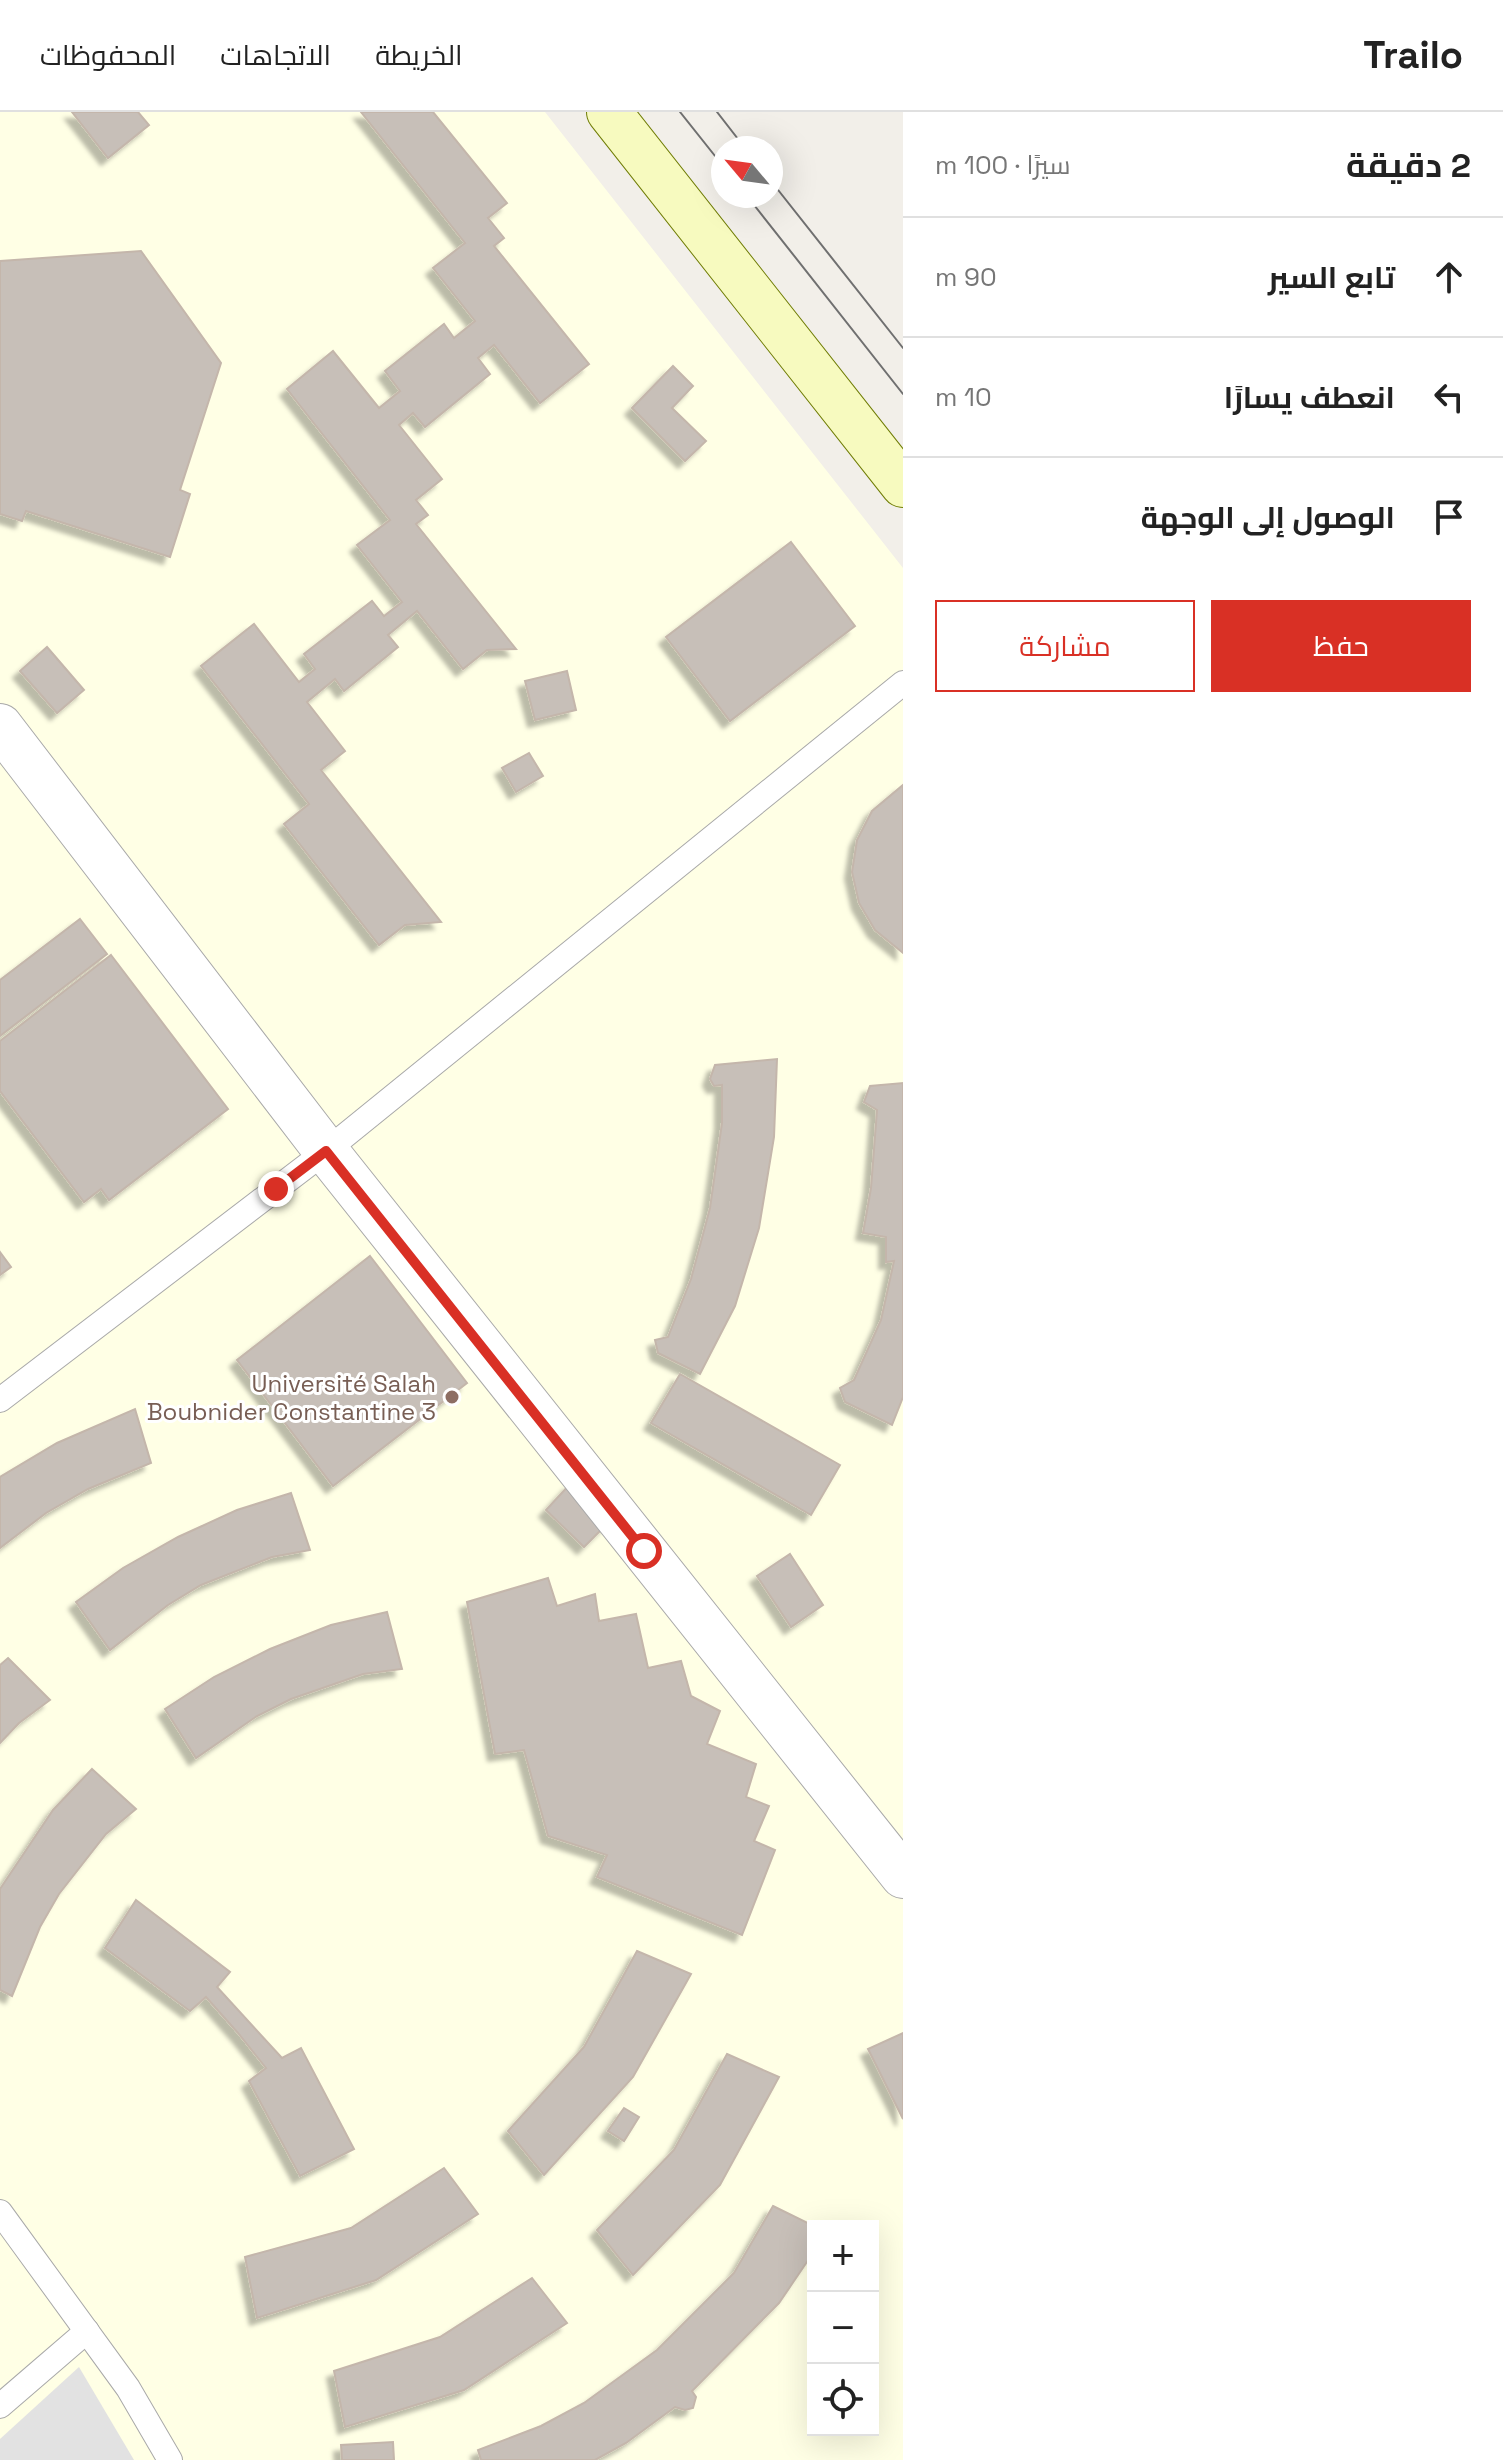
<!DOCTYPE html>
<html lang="ar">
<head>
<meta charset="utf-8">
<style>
  :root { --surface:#fff; --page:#f2f2f2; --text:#222; --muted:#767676; --line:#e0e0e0; --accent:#d93025 }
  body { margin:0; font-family:"Space Grotesk",Cairo,sans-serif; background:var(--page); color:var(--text); direction:rtl }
  .controls { position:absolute; right:24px; bottom:24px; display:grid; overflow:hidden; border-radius:0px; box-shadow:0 8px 32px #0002 }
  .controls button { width:72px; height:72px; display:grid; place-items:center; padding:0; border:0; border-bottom:2px solid var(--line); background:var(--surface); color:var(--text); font:40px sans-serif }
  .compass { position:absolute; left:711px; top:24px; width:72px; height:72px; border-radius:50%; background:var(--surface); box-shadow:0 8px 32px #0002; rotate:299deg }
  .stop { position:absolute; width:24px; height:24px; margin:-18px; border:6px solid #d93025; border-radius:50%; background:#fff }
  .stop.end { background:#d93025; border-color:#fff; box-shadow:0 2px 8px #0008 }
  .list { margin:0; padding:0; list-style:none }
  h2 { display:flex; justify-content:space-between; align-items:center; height:104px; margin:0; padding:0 32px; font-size:34px }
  h2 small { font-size:26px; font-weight:400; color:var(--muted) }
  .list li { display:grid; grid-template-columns:52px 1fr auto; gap:24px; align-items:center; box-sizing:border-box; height:120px; padding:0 32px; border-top:2px solid var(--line) }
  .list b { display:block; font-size:30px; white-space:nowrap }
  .list em { font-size:26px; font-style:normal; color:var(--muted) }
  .actions { display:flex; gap:16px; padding:24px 32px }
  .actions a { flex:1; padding:18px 0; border:2px solid var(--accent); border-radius:0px; text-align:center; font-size:28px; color:var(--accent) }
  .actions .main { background:var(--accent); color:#fff }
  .icon { flex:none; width:44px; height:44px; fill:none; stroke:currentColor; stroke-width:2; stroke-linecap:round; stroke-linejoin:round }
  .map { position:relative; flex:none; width:903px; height:2348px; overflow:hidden; direction:ltr }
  header { display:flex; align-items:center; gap:48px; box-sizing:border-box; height:112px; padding:0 40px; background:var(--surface); border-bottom:2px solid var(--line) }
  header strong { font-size:38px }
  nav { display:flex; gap:44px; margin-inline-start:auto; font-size:28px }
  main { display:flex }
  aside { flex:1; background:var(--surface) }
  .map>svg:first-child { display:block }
  .education { fill:#ffffe5; fill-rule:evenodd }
  .parking { fill:#e2e2e2 }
  .building { fill:#c7bfb8; stroke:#c4b6ab; stroke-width:2; filter:url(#shadow) }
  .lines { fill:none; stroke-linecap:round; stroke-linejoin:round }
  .service-casing { stroke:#a9a9a9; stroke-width:26 }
  .minor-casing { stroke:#a9a9a9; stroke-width:46 }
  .secondary-casing { stroke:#707d05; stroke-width:46 }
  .service { stroke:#fff; stroke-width:24 }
  .minor { stroke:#fff; stroke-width:44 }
  .secondary { stroke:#f7fabf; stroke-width:44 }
  .tram { stroke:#707070; stroke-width:2 }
  .route { stroke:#d93025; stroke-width:10 }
  .education-dot { fill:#8d6e63; stroke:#fff; stroke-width:3 }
  .labels { text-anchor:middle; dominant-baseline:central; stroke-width:6; stroke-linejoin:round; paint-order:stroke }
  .education-label { font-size:24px; fill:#785e54; stroke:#fff; text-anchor:end }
</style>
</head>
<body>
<header>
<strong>Trailo</strong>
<nav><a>الخريطة</a><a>الاتجاهات</a><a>المحفوظات</a></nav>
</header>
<main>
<aside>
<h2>2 دقيقة<small>سيرًا · 100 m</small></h2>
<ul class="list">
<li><svg class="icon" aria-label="ahead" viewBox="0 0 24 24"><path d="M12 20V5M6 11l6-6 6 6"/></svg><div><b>تابع السير</b></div><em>90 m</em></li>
<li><svg class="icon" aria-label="left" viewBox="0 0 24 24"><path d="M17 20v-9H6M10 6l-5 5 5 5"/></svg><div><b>انعطف يسارًا</b></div><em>10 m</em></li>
<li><svg class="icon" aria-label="arrive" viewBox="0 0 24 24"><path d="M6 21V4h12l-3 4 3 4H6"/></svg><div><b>الوصول إلى الوجهة</b></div></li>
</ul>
<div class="actions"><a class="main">حفظ</a><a>مشاركة</a></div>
</aside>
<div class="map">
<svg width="903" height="2348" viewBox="0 0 903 2348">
  <defs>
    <filter id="shadow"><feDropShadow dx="-7" dy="7" stdDeviation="2" flood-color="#0004"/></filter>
  </defs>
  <rect width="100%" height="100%" fill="#f2efe9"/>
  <path class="education" d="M0,0h545l358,456v1892h-903zM813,2114h60v204h-60z"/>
  <polygon class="parking" points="79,2255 134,2348 0,2348 0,2327"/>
  <g class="building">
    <polygon points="72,0 138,0 149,13 108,46"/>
    <polygon points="361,0 433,0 507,91 488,106 504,126 494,134 589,252 540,291 494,233 478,246 490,262 425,315 413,301 399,313 442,367 416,388 428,403 416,412 516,537 487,538 463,557 417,499 388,523 398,535 344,579 335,567 307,590 345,639 321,658 441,810 405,813 379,833 284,712 309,692 201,554 254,512 299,570 315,557 304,542 372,489 384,504 402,490 357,433 390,408 287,277 333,239 379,296 400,279 385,259 444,212 454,226 475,209 433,156 465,131"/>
    <polygon points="141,139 221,251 180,378 190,382 170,445 26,399 22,409 0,402 0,149"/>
    <polygon points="673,254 693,274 672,296 706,329 685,349 632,296"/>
    <polygon points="791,430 855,514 730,609 666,525"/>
    <polygon points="47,535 84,578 57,601 20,559"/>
    <polygon points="567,559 576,598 535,608 525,569"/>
    <polygon points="529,641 543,664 516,680 502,656"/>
    <polygon points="903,673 903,841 875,818 859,791 852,760 857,728 872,699"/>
    <polygon points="80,807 107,842 0,924 0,868"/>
    <polygon points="111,843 228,997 109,1088 101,1077 84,1090 0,979 0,929"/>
    <polygon points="777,947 774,1025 759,1116 735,1194 700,1262 658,1241 655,1228 668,1225 691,1167 710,1096 722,1011 722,973 714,974 710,967 715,953"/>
    <polygon points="903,971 903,1285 892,1313 845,1290 840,1276 854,1268 881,1208 894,1149 886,1150 886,1125 863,1121 871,1076 877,998 864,990 870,974"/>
    <polygon points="0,1140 11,1155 0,1163"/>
    <polygon points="370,1144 467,1271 333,1374 237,1248"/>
    <polygon points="680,1262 840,1353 811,1403 651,1311"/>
    <polygon points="135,1297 151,1351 88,1377 46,1401 0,1436 0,1365 57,1331"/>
    <polygon points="571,1371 610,1409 584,1435 546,1398"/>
    <polygon points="291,1381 310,1438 272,1445 201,1473 168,1493 110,1538 76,1490 123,1456 178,1425 237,1398"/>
    <polygon points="790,1442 823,1493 791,1515 757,1464"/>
    <polygon points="548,1466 557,1494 595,1482 599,1509 636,1502 648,1556 681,1549 691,1584 720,1599 707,1632 756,1652 746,1685 769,1694 754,1729 775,1738 742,1823 597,1765 607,1743 548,1724 524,1638 495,1642 467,1490"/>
    <polygon points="387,1500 402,1557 363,1562 291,1587 257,1604 196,1646 165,1597 214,1565 270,1537 331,1513"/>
    <polygon points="8,1546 50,1588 19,1611 0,1631 0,1553"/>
    <polygon points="92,1657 136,1697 106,1722 59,1782 40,1815 12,1884 0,1878 0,1777 53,1698"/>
    <polygon points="136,1788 230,1860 217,1875 282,1946 301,1936 354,2037 300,2064 249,1969 266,1956 238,1921 206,1885 190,1899 105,1836"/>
    <polygon points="637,1839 691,1862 633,1965 544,2063 508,2019 584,1935"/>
    <polygon points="903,1921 903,2007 868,1937"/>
    <polygon points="727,1942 779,1965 720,2073 633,2163 597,2118 674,2038"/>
    <polygon points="624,1996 639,2005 624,2029 608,2019"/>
    <polygon points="444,2056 478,2102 376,2168 257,2206 245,2145 351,2116"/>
    <polygon points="773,2094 814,2114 813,2141 779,2191 692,2279 696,2285 693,2296 685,2298 675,2295 626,2331 595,2348 481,2348 478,2338 541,2314 584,2291 657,2238 734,2161"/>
    <polygon points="532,2166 567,2211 464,2278 345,2315 334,2259 440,2225"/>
    <polygon points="393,2330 394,2348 342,2348 341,2333"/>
  </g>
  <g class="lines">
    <g class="service-casing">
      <g id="service">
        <polyline points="0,1288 326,1039 903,571"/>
        <polyline points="0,2100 128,2276 170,2348"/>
        <polyline points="0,2294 87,2219"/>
      </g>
    </g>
    <g class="minor-casing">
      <polyline id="minor" points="0,614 326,1039 903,1764"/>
    </g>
    <g class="secondary-casing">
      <polyline id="secondary" points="609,0 903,373"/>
    </g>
    <use href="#service" class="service"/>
    <use href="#minor" class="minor"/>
    <use href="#secondary" class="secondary"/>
    <g class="tram">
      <polyline points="680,0 723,54"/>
      <polyline points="717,0 745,36"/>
      <polyline points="771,69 903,236"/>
      <polyline points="747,84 903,282"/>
    </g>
  </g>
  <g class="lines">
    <polyline class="route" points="276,1077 326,1039 644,1439"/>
  </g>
  <circle class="education-dot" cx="452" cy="1285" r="8"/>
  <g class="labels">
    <g class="education-label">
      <text x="436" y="1271">Université Salah<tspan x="436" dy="28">Boubnider Constantine 3</tspan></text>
    </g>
  </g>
</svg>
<div class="controls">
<button>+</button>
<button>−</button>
<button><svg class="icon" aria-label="locate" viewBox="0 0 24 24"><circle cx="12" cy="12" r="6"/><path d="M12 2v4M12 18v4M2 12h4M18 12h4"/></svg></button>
</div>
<svg class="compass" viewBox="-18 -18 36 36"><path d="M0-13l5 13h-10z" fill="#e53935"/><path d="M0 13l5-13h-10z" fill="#767676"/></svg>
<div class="stop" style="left:644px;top:1439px"></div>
<div class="stop end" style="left:276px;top:1077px"></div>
</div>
</main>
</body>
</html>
